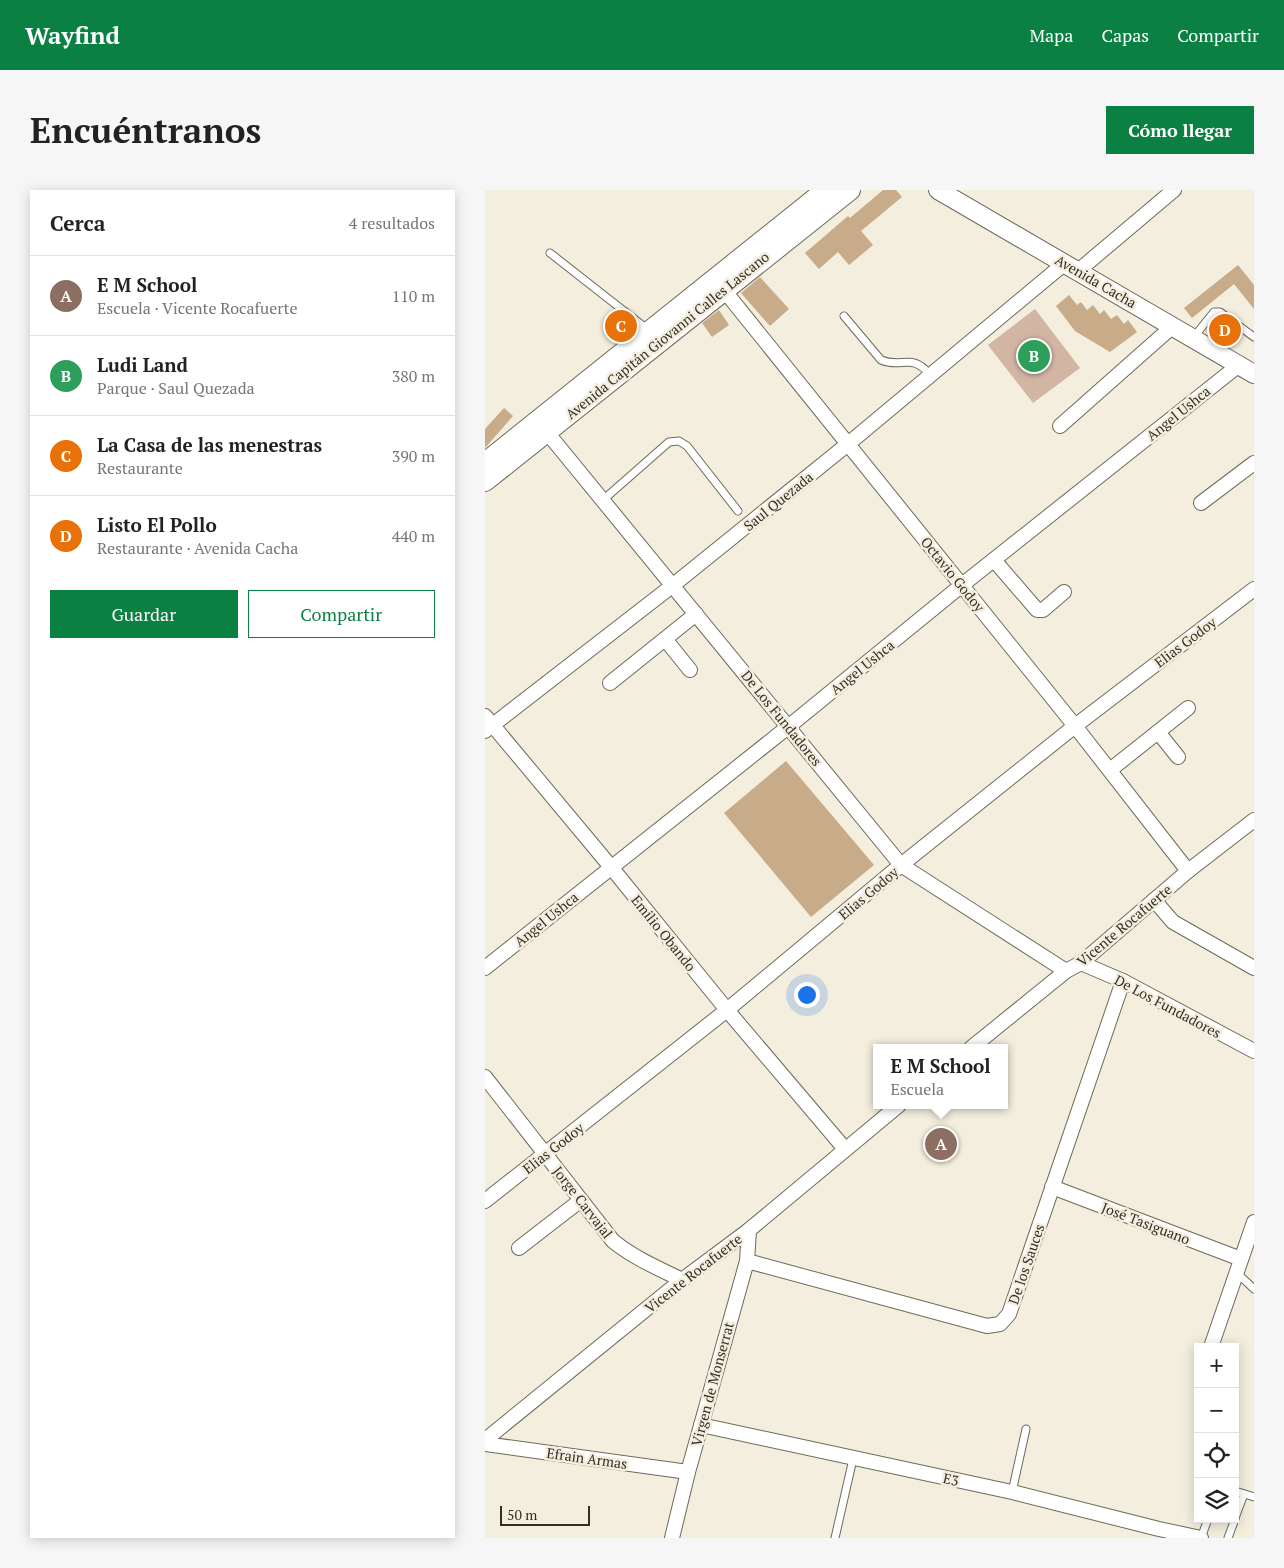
<!DOCTYPE html>
<html lang="es">
<head>
<meta charset="utf-8">
<style>
  :root { --surface:#fff; --page:#f6f6f6; --text:#222; --muted:#767676; --line:#e0e0e0; --accent:#0b8043 }
  body { margin:0; font-family:"PT Serif",serif; background:var(--page); color:var(--text) }
  .controls { position:absolute; right:15px; bottom:15px; display:grid; overflow:hidden; border-radius:0px; box-shadow:0 2px 12px #0003 }
  .controls button { width:45px; height:45px; display:grid; place-items:center; padding:0; border:0; border-bottom:1px solid var(--line); background:var(--surface); color:var(--text); font:25px sans-serif }
  .scale { position:absolute; left:15px; bottom:12px; width:90px; box-sizing:border-box; padding-left:5px; border:2px solid #312f29; border-top:0; font-size:14px; line-height:18px; white-space:nowrap; color:#312f29; -webkit-text-stroke:4px #f4eede; paint-order:stroke }
  .you { position:absolute; left:321px; top:804px; width:18px; height:18px; margin:-12px; border:4px solid #fff; border-radius:50%; background:#1a73e8; box-shadow:0 0 0 8px #1a73e833 }
  .badge { display:grid; place-items:center; width:32px; height:32px; border-radius:50%; background:var(--accent); color:#fff; font-size:16px; font-weight:700 }
  .pin { position:absolute; translate:-50% -50%; border:2px solid #fff; box-shadow:0 1px 5px #0006 }
  .popup { position:absolute; left:388px; top:854px; width:135px; height:65px; box-sizing:border-box; display:grid; place-content:center; border-radius:0px; background:var(--surface); filter:drop-shadow(0 1px 4px #0005); font-size:16px; white-space:nowrap; color:var(--muted) }
  .popup b { font-size:19px; color:var(--text) }
  .popup::after { content:''; position:absolute; left:50%; top:100%; margin-left:-10px; border:10px solid transparent; border-top-color:var(--surface) }
  .list { margin:0; padding:0; list-style:none }
  h2 { display:flex; justify-content:space-between; align-items:center; height:65px; margin:0; padding:0 20px; font-size:21px }
  h2 small { font-size:16px; font-weight:400; color:var(--muted) }
  .list li { display:grid; grid-template-columns:32px 1fr auto; gap:15px; align-items:center; box-sizing:border-box; height:80px; padding:0 20px; border-top:1px solid var(--line) }
  .list b { display:block; font-size:19px; white-space:nowrap }
  .list p { margin:0; font-size:16px; white-space:nowrap; color:var(--muted) }
  .list em { font-size:16px; font-style:normal; color:var(--muted) }
  .actions { display:flex; gap:10px; padding:15px 20px }
  .actions a { flex:1; padding:11px 0; border:1px solid var(--accent); border-radius:0px; text-align:center; font-size:18px; color:var(--accent) }
  .actions .main { background:var(--accent); color:#fff }
  .icon { flex:none; width:28px; height:28px; fill:none; stroke:currentColor; stroke-width:2; stroke-linecap:round; stroke-linejoin:round }
  .map { position:relative; flex:none; width:769px; height:1348px; overflow:hidden; border-radius:0px }
  header { display:flex; align-items:center; gap:30px; box-sizing:border-box; height:70px; padding:0 25px; background:var(--accent); color:#fff }
  header strong { font-size:24px }
  nav { display:flex; gap:28px; margin-inline-start:auto; font-size:18px }
  .intro { display:flex; align-items:center; justify-content:space-between; box-sizing:border-box; height:120px; padding:0 30px }
  h1 { margin:0; font-size:35px }
  .button { padding:12px 22px; border-radius:0px; background:var(--accent); color:#fff; font-size:18px; font-weight:700 }
  main { display:flex; gap:30px; padding:0 30px }
  aside { flex:1; background:var(--surface); border-radius:0px; box-shadow:0 2px 12px #0003 }
  .map>svg:first-child { display:block }
  .green { fill:#d2b5a3 }
  .building { fill:#c8ab88 }
  .lines { fill:none; stroke-linecap:round; stroke-linejoin:round }
  .service-casing { stroke:#6e695b; stroke-width:9 }
  .minor-casing { stroke:#6e695b; stroke-width:16 }
  .tertiary-casing { stroke:#6e695b; stroke-width:20 }
  .secondary-casing { stroke:#6e695b; stroke-width:22 }
  .service { stroke:#fff; stroke-width:7 }
  .minor { stroke:#fff; stroke-width:14 }
  .tertiary { stroke:#fff; stroke-width:18 }
  .secondary { stroke:#fff; stroke-width:20 }
  .labels { text-anchor:middle; dominant-baseline:central; stroke-width:5; stroke-linejoin:round; paint-order:stroke }
  .street-label { font-size:14px; fill:#312f29; stroke:#f4eede }
</style>
</head>
<body>
<header>
<strong>Wayfind</strong>
<nav><a>Mapa</a><a>Capas</a><a>Compartir</a></nav>
</header>
<div class="intro"><h1>Encuéntranos</h1><a class="button">Cómo llegar</a></div>
<main>
<aside>
<h2>Cerca<small>4 resultados</small></h2>
<ul class="list">
<li><span class="badge" style="background:#8d6e63">A</span><div><b>E M School</b><p>Escuela · Vicente Rocafuerte</p></div><em>110 m</em></li>
<li><span class="badge" style="background:#2e9e5b">B</span><div><b>Ludi Land</b><p>Parque · Saul Quezada</p></div><em>380 m</em></li>
<li><span class="badge" style="background:#e8710a">C</span><div><b>La Casa de las menestras</b><p>Restaurante</p></div><em>390 m</em></li>
<li><span class="badge" style="background:#e8710a">D</span><div><b>Listo El Pollo</b><p>Restaurante · Avenida Cacha</p></div><em>440 m</em></li>
</ul>
<div class="actions"><a class="main">Guardar</a><a>Compartir</a></div>
</aside>
<div class="map">
<svg width="769" height="1348" viewBox="0 0 769 1348">
  <rect width="100%" height="100%" fill="#f4eede"/>
  <polygon class="green" points="550,119 595,178 548,213 503,155"/>
  <g class="building">
    <polygon points="398,0 411,0 417,7 376,41 388,55 364,75 353,62 334,79 320,63 363,26 365,28"/>
    <polygon points="753,75 769,95 769,119 749,94 707,128 699,118"/>
    <polygon points="275,87 304,119 285,136 256,103"/>
    <polygon points="584,105 592,115 596,112 602,120 608,115 615,124 619,120 626,129 632,125 639,134 643,130 652,142 625,162 590,141 571,116"/>
    <polygon points="234,120 244,135 227,147 217,133"/>
    <polygon points="19,218 28,226 0,258 0,239"/>
    <polygon points="301,571 389,675 326,727 239,623"/>
  </g>
  <g class="lines">
    <g class="service-casing">
      <g id="service">
        <polyline points="65,63 162,139"/>
        <path d="M359,126l37,44c21,9 31,-8 49,15"/>
        <polyline points="708,148 729,122 735,122 769,147"/>
        <polyline points="118,310 184,252 194,251 202,256 253,321"/>
        <polyline points="752,1083 769,1099"/>
        <polyline points="750,1301 769,1307"/>
        <polyline points="527,1302 541,1239"/>
        <polyline points="750,1328 759,1304"/>
        <polyline points="350,1348 368,1269"/>
        <polyline points="716,1348 723,1329"/>
        <polyline points="743,1348 750,1329"/>
      </g>
    </g>
    <g class="minor-casing">
      <g id="minor">
        <polyline points="593,81 689,0"/>
        <polyline points="234,94 590,536 703,681"/>
        <polyline points="56,235 416,675 581,781"/>
        <polyline points="575,236 688,136"/>
        <polyline points="716,313 769,273"/>
        <polyline points="509,370 552,420 558,420 579,402"/>
        <polyline points="180,449 205,480"/>
        <polyline points="125,493 211,424"/>
        <polyline points="0,526 126,677 242,820 360,959"/>
        <polyline points="0,541 187,396 363,254 580,73"/>
        <polyline points="673,542 693,567"/>
        <polyline points="625,580 703,518"/>
        <polyline points="669,710 688,732 769,778"/>
        <polyline points="596,773 638,791 769,861"/>
        <polyline points="0,778 303,537 477,395 754,175"/>
        <polyline points="486,858 581,781 596,773 703,681 769,630"/>
        <path d="M0,887l128,164c21,17 45,27 69,39"/>
        <polyline points="567,997 756,1069"/>
        <polyline points="0,1011 242,820 416,675 590,536 769,399"/>
        <polyline points="34,1058 96,1010"/>
        <polyline points="262,1071 502,1136 515,1134 524,1124 638,791"/>
        <polyline points="726,1157 769,1032"/>
        <polyline points="216,1235 527,1302 674,1339 716,1348"/>
        <polyline points="0,1250 197,1090 264,1040 414,915"/>
        <polyline points="0,1254 203,1282"/>
        <polyline points="187,1348 203,1282 262,1071 264,1040"/>
      </g>
    </g>
    <g class="tertiary-casing">
      <polyline id="tertiary" points="453,0 769,184"/>
    </g>
    <g class="secondary-casing">
      <g id="secondary">
        <polyline points="0,273 341,0"/>
        <polyline points="0,291 365,0"/>
      </g>
    </g>
    <use href="#service" class="service"/>
    <use href="#minor" class="minor"/>
    <use href="#tertiary" class="tertiary"/>
    <use href="#secondary" class="secondary"/>
  </g>
  <g class="labels">
    <g class="street-label">
      <text transform="translate(611 91) rotate(30)">Avenida Cacha</text>
      <text transform="translate(182 145) rotate(-39)">Avenida Capitán Giovanni Calles Lascano</text>
      <text transform="translate(693 223) rotate(-39)">Angel Ushca</text>
      <text transform="translate(293 311) rotate(-39)">Saul Quezada</text>
      <text transform="translate(468 384) rotate(51)">Octavio Godoy</text>
      <text transform="translate(700 452) rotate(-37)">Elias Godoy</text>
      <text transform="translate(377 477) rotate(-39)">Angel Ushca</text>
      <text transform="translate(297 528) rotate(51)">De Los Fundadores</text>
      <text transform="translate(383 703) rotate(-40)">Elias Godoy</text>
      <text transform="translate(61 729) rotate(-39)">Angel Ushca</text>
      <text transform="translate(639 735) rotate(-40)">Vicente Rocafuerte</text>
      <text transform="translate(179 743) rotate(51)">Emilio Obando</text>
      <text transform="translate(683 816) rotate(28)">De Los Fundadores</text>
      <text transform="translate(68 958) rotate(-38)">Elias Godoy</text>
      <text transform="translate(98 1012) rotate(52)">Jorge Carvajal</text>
      <text transform="translate(661 1033) rotate(21)">José Tasiguano</text>
      <text transform="translate(541 1074) rotate(-71)">De los Sauces</text>
      <text transform="translate(208 1083) rotate(-38)">Vicente Rocafuerte</text>
      <text transform="translate(227 1194) rotate(-75)">Virgen de Monserrat</text>
      <text transform="translate(102 1268) rotate(8)">Efrain Armas</text>
      <text transform="translate(466 1289) rotate(12)">E3</text>
    </g>
  </g>
</svg>
<div class="controls">
<button>+</button>
<button>−</button>
<button><svg class="icon" aria-label="locate" viewBox="0 0 24 24"><circle cx="12" cy="12" r="6"/><path d="M12 2v4M12 18v4M2 12h4M18 12h4"/></svg></button>
<button><svg class="icon" aria-label="layers" viewBox="0 0 24 24"><path d="M12 4l9 5-9 5-9-5zM3 14l9 5 9-5"/></svg></button>
</div>
<div class="scale">50 m</div>
<div class="you"></div>
<div class="pin badge" style="left:456px;top:954px;background:#8d6e63">A</div>
<div class="popup"><b>E M School</b>Escuela</div>
<div class="pin badge" style="left:549px;top:166px;background:#2e9e5b">B</div>
<div class="pin badge" style="left:136px;top:136px;background:#e8710a">C</div>
<div class="pin badge" style="left:740px;top:140px;background:#e8710a">D</div>
</div>
</main>
</body>
</html>
